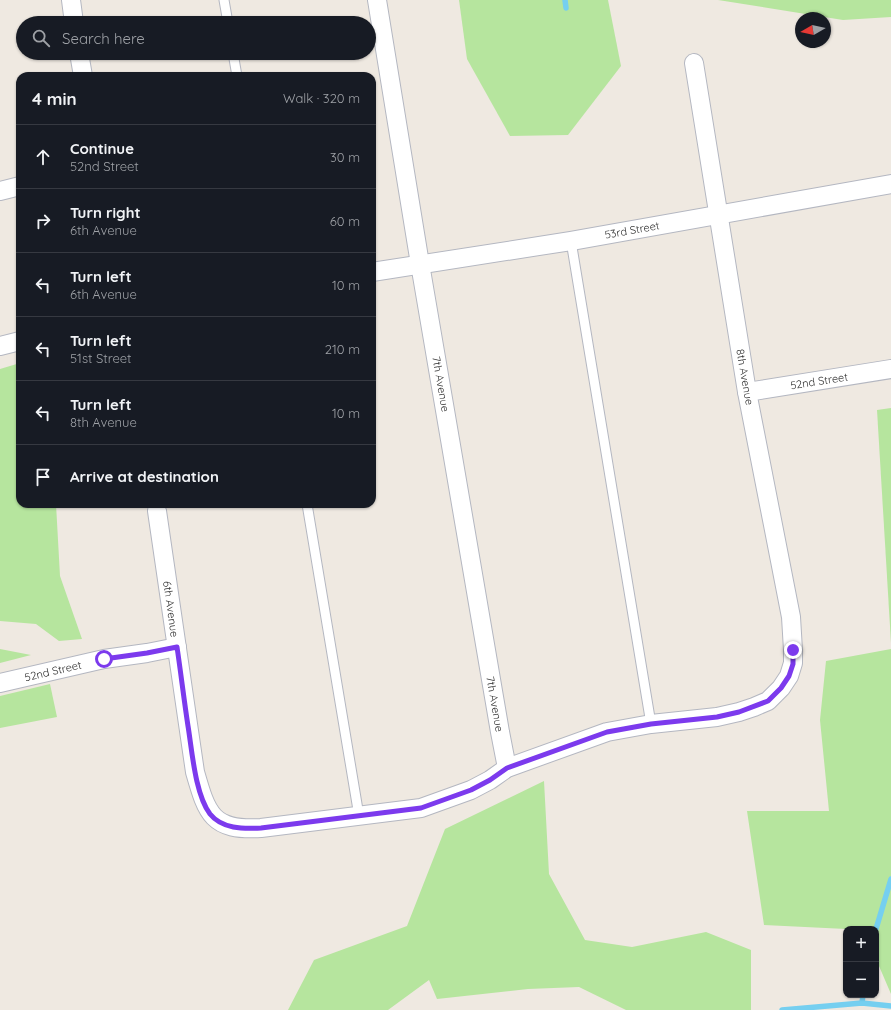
<!DOCTYPE html>
<html lang="en">
<head>
<meta charset="utf-8">
<style>
  :root { --surface:#171b24; --page:#242831; --text:#f1f3f6; --muted:#9ea1a6; --line:#363941 }
  body { margin:0; font-family:Quicksand,sans-serif; background:var(--page); color:var(--text) }
  .controls { position:absolute; right:12px; bottom:12px; display:grid; overflow:hidden; border-radius:8px; box-shadow:0 1px 3px #0004 }
  .controls button { width:36px; height:36px; display:grid; place-items:center; padding:0; border:0; border-bottom:1px solid var(--line); background:var(--surface); color:var(--text); font:20px sans-serif }
  .compass { position:absolute; left:795px; top:12px; width:36px; height:36px; border-radius:50%; background:var(--surface); box-shadow:0 1px 3px #0004; rotate:261deg }
  .stop { position:absolute; width:12px; height:12px; margin:-9px; border:3px solid #7c3aed; border-radius:50%; background:#fff }
  .stop.end { background:#7c3aed; border-color:#fff; box-shadow:0 1px 4px #0008 }
  .list { margin:0; padding:0; list-style:none }
  h2 { display:flex; justify-content:space-between; align-items:center; height:52px; margin:0; padding:0 16px; font-size:17px }
  h2 small { font-size:13px; font-weight:400; color:var(--muted) }
  .list li { display:grid; grid-template-columns:26px 1fr auto; gap:12px; align-items:center; box-sizing:border-box; height:64px; padding:0 16px; border-top:1px solid var(--line) }
  .list b { display:block; font-size:15px; white-space:nowrap }
  .list p { margin:0; font-size:13px; white-space:nowrap; color:var(--muted) }
  .list em { font-size:13px; font-style:normal; color:var(--muted) }
  .icon { flex:none; width:22px; height:22px; fill:none; stroke:currentColor; stroke-width:2; stroke-linecap:round; stroke-linejoin:round }
  .map { position:relative; flex:none; width:891px; height:1010px; overflow:hidden }
  .search { position:absolute; background:var(--surface); box-shadow:0 1px 3px #0004; left:16px; top:16px; width:360px; height:44px; display:flex; align-items:center; gap:10px; box-sizing:border-box; padding:0 14px; border-radius:22px; color:var(--muted); font-size:15px }
  .panel { position:absolute; background:var(--surface); box-shadow:0 1px 3px #0004; left:16px; top:72px; width:360px; height:436px; border-radius:12px }
  .map>svg:first-child { display:block }
  .green { fill:#b6e59e }
  .lines { fill:none; stroke-linecap:round; stroke-linejoin:round }
  .stream { stroke:#75cff0; stroke-width:5.5 }
  .lane-casing { stroke:#b4b7c1; stroke-width:11 }
  .street-casing { stroke:#b4b7c1; stroke-width:20 }
  .lane { stroke:#fff; stroke-width:9 }
  .street { stroke:#fff; stroke-width:18 }
  .route { stroke:#7c3aed; stroke-width:5 }
  .labels { text-anchor:middle; dominant-baseline:central; stroke-width:3; stroke-linejoin:round; paint-order:stroke }
  .street-label { font-size:11px; fill:#2e2e2e; stroke:#fff }
</style>
</head>
<body>
<div class="map">
<svg width="891" height="1010" viewBox="0 0 891 1010">
  <rect width="100%" height="100%" fill="#efe9e1"/>
  <g class="green">
    <polygon points="459,0 608,0 621,66 568,135 510,136 467,59"/>
    <polygon points="718,0 891,0 891,17 843,20"/>
    <polygon points="20,363 20,504 56,504 60,576 82,639 59,641 36,624 0,621 0,369"/>
    <polygon points="891,408 891,643 877,410"/>
    <polygon points="0,649 31,655 0,663"/>
    <polygon points="891,649 891,994 876,959 876,929 846,929 764,925 747,811 829,811 820,720 826,661"/>
    <polygon points="50,684 57,717 0,728 0,696"/>
    <polygon points="544,781 549,874 585,940 632,947 706,932 751,950 751,1010 626,1010 579,987 528,989 437,999 429,980 388,1010 288,1010 314,960 407,926 445,829"/>
  </g>
  <g class="lines">
    <g class="stream">
      <polyline points="565,0 566,8"/>
      <polyline points="876,929 891,879"/>
      <polyline points="862,1003 863,995"/>
      <polyline points="782,1010 862,1003 891,1006"/>
    </g>
    <g class="lane-casing">
      <g id="lane">
        <polyline points="224,0 228,23"/>
        <polyline points="233,53 237,76"/>
        <polyline points="571,241 651,724"/>
        <polyline points="307,504 359,816"/>
      </g>
    </g>
    <g class="street-casing">
      <g id="street">
        <polyline points="71,0 74,23"/>
        <polyline points="377,0 420,264 500,732 507,768"/>
        <polyline points="79,53 83,76"/>
        <polyline points="0,191 20,186"/>
        <polyline points="372,272 571,241 891,184"/>
        <polyline points="0,346 20,341"/>
        <polyline points="747,392 891,369"/>
        <path d="M157,511l38,261c12,42 17,59 66,56l160,-20 50,-18 19,-10 17,-12 100,-36 44,-8 66,-7 22,-5 15,-5 14,-6 13,-13 8,-12 4,-13v-13l-2,-33 -44,-225 -53,-329"/>
        <polyline points="0,683 104,659 147,653 177,647"/>
      </g>
    </g>
    <use href="#lane" class="lane"/>
    <use href="#street" class="street"/>
  </g>
  <g class="lines">
    <path class="route" d="M104,659l43,-6 30,-6c4,27 7,53 11,79 4,24 7,68 22,88 12,15 33,15 51,14l160,-20 50,-18 19,-10 17,-12 100,-36 44,-8 66,-7 22,-5 29,-11 13,-13 8,-12 4,-12v-14"/>
  </g>
  <g class="labels">
    <g class="street-label">
      <text transform="translate(632 230) rotate(-10)">53rd Street</text>
      <text transform="translate(745 377) rotate(80)">8th Avenue</text>
      <text transform="translate(819 381) rotate(-9)">52nd Street</text>
      <text transform="translate(441 384) rotate(80)">7th Avenue</text>
      <text transform="translate(171 609) rotate(82)">6th Avenue</text>
      <text transform="translate(53 671) rotate(-13)">52nd Street</text>
      <text transform="translate(495 704) rotate(80)">7th Avenue</text>
    </g>
  </g>
</svg>
<div class="controls">
<button>+</button>
<button>−</button>
</div>
<svg class="compass" viewBox="-18 -18 36 36"><path d="M0-13l5 13h-10z" fill="#e53935"/><path d="M0 13l5-13h-10z" fill="#9ea1a6"/></svg>
<div class="stop" style="left:104px;top:659px"></div>
<div class="stop end" style="left:793px;top:650px"></div>
<div class="search"><svg class="icon" aria-label="search" viewBox="0 0 24 24"><circle cx="10" cy="10" r="6"/><path d="M15 15l6 6"/></svg>Search here</div>
<section class="panel">
<h2>4 min<small>Walk · 320 m</small></h2>
<ul class="list">
<li><svg class="icon" aria-label="ahead" viewBox="0 0 24 24"><path d="M12 20V5M6 11l6-6 6 6"/></svg><div><b>Continue</b><p>52nd Street</p></div><em>30 m</em></li>
<li><svg class="icon" aria-label="right" viewBox="0 0 24 24"><path d="M7 20v-9h11M14 6l5 5-5 5"/></svg><div><b>Turn right</b><p>6th Avenue</p></div><em>60 m</em></li>
<li><svg class="icon" aria-label="left" viewBox="0 0 24 24"><path d="M17 20v-9H6M10 6l-5 5 5 5"/></svg><div><b>Turn left</b><p>6th Avenue</p></div><em>10 m</em></li>
<li><svg class="icon" aria-label="left" viewBox="0 0 24 24"><path d="M17 20v-9H6M10 6l-5 5 5 5"/></svg><div><b>Turn left</b><p>51st Street</p></div><em>210 m</em></li>
<li><svg class="icon" aria-label="left" viewBox="0 0 24 24"><path d="M17 20v-9H6M10 6l-5 5 5 5"/></svg><div><b>Turn left</b><p>8th Avenue</p></div><em>10 m</em></li>
<li><svg class="icon" aria-label="arrive" viewBox="0 0 24 24"><path d="M6 21V4h12l-3 4 3 4H6"/></svg><div><b>Arrive at destination</b></div></li>
</ul>
</section>
</div>
</body>
</html>
